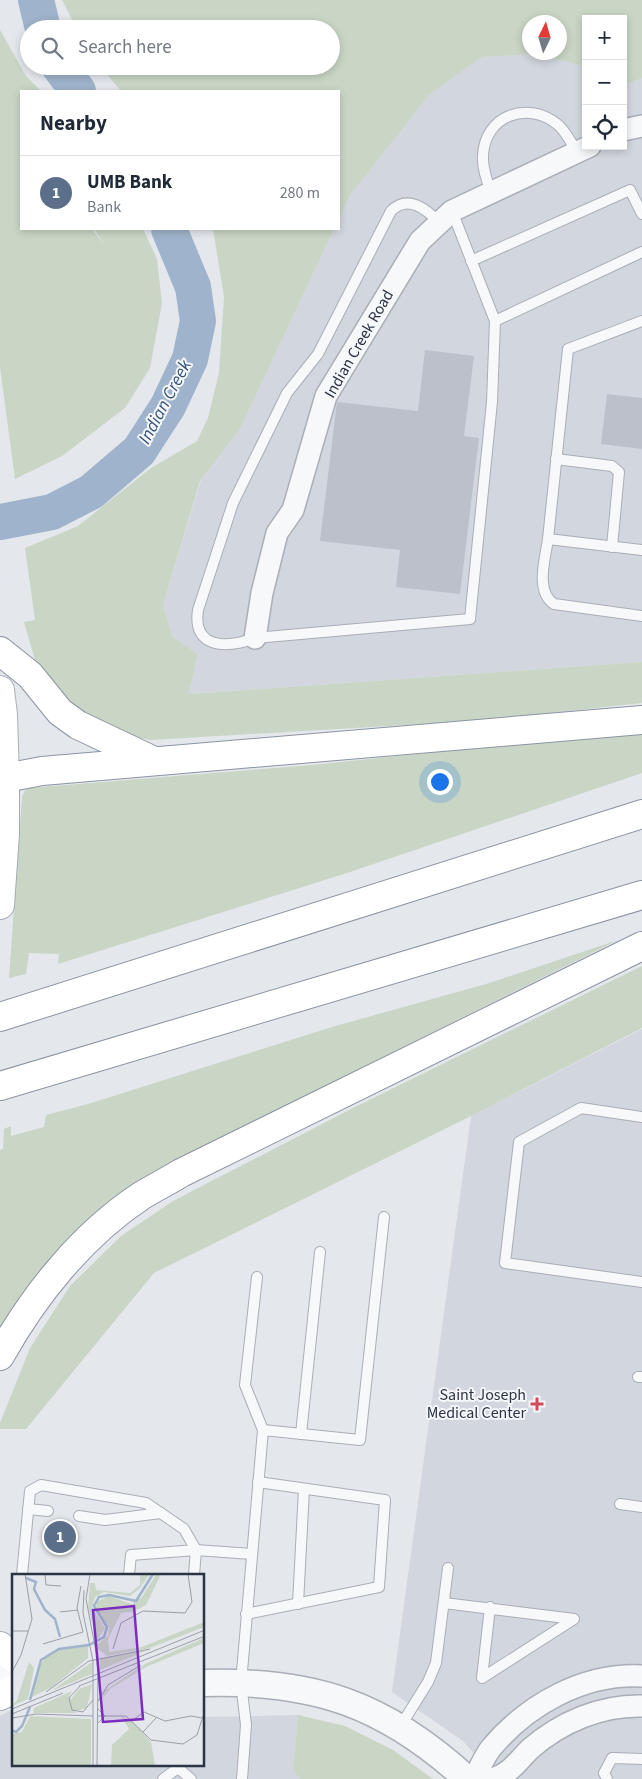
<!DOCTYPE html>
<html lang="en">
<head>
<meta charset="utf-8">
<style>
  :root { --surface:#fff; --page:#f2f2f3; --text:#1f2937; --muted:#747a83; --line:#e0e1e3; --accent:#d1495b }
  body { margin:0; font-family:"Source Sans 3",sans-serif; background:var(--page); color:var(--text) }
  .controls { position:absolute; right:15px; top:15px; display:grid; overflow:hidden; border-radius:0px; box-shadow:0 2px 8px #0003 }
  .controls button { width:45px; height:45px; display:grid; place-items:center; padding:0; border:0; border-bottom:1px solid var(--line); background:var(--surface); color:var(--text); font:25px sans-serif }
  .compass { position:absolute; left:522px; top:15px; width:45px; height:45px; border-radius:50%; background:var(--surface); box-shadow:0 2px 8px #0003; rotate:5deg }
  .you { position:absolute; left:439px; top:781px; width:18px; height:18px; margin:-12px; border:4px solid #fff; border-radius:50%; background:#1a73e8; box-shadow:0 0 0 8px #1a73e833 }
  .badge { display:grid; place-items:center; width:32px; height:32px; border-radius:50%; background:var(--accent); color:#fff; font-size:16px; font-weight:700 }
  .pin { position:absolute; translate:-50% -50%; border:2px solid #fff; box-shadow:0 1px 5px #0006 }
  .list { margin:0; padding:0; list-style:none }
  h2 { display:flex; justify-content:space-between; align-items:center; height:65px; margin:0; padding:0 20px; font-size:21px }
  h2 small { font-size:16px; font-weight:400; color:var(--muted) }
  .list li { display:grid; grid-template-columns:32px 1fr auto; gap:15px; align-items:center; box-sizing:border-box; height:75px; padding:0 20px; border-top:1px solid var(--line) }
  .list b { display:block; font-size:19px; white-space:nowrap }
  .list p { margin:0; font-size:16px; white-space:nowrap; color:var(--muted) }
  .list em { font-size:16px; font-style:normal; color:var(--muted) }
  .icon { flex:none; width:28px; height:28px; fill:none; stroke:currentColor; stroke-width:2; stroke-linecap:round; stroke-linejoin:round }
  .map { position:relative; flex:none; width:642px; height:1779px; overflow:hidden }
  .search { position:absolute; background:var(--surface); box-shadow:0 2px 8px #0003; left:20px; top:20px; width:320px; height:55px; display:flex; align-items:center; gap:12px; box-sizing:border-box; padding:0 18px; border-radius:28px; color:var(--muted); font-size:19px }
  .panel { position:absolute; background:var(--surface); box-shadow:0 2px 8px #0003; left:20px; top:90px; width:320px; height:140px; border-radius:0px }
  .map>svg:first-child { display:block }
  .built { fill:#d2d6de }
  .green { fill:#c9d6c5; fill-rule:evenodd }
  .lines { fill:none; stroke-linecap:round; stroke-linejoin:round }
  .river { stroke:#9fb4cc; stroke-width:36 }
  .building { fill:#bbc0ca }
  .service-casing { stroke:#a9aeb7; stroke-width:12 }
  .minor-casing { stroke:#a9aeb7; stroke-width:24 }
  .tertiary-casing { stroke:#a9aeb7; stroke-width:29 }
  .secondary-casing { stroke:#a9aeb7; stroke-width:30 }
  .primary-casing { stroke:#a3abb8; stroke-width:30 }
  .motorway-casing { stroke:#8b94a3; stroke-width:30 }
  .service { stroke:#f7f8fa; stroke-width:10 }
  .minor { stroke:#f7f8fa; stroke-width:21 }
  .tertiary { stroke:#f7f8fa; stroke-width:26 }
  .secondary { stroke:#fff; stroke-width:28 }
  .primary { stroke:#fff; stroke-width:28 }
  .motorway { stroke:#fff; stroke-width:28 }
  .poi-dot { fill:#d1495b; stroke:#f4f6f9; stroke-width:2 }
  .labels { text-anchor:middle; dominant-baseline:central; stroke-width:4; stroke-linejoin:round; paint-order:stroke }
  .street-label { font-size:16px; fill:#2b3445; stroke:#f4f6f9 }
  .poi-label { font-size:16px; fill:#2b3445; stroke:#f4f6f9; text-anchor:end }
  .water-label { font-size:18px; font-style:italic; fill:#34527a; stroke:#f4f6f9 }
  .inset-river { fill:none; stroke:#9fb4cc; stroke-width:2.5 }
  .inset-road { fill:none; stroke:#9a9fa9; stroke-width:1 }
  .view { fill:#7b2cbf; fill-opacity:0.15; stroke:#7b2cbf; stroke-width:2.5 }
  .inset-edge { fill:none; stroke:#2b3445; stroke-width:2.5 }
</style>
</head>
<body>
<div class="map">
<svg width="642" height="1779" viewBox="0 0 642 1779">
  <rect width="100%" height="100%" fill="#e4e7ec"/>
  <g class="built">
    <polygon points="537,54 586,67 586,146 623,146 623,86 642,78 642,662 189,694 198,654 172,636 163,605 201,480 240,429 334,229 339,229 339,219 351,194 430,94 482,57"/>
    <polygon points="642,1029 642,1779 496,1779 463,1741 392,1692 471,1116"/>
    <polygon points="14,1709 14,1765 204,1765 204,1717 298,1715 293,1770 300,1779 0,1779 0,1716"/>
  </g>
  <g class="green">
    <path d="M62,0h580v78l-19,8v-67h-37v48l-49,-13 -55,3 -52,37 -79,100 -12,25v-128h-218l-21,-25h231v-37h-254zM530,22h30v30h-30z"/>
    <polygon points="0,30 26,76 41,91 21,91 21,229 92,229 104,244 94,229 143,229 157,259 162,303 150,368 125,408 62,456 15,479 0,367"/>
    <polygon points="213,229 334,229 240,429 200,481 163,605 172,636 198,654 189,694 642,662 642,703 488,720 151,740 116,734 66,704 48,681 35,660 24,622 35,620 25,548 78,526 151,468 197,441 208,418 219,373 224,297"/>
    <polygon points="642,734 642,773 347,873 58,964 59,954 29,953 26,974 9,978 22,797 25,790 29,788 312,765 504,745"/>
    <polygon points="618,940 353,1072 193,1156 0,1335 0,1150 3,1149 4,1129 11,1126 11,1136 44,1127 46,1115 88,1104 332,1027 486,984"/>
    <polygon points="642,966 642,1028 471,1116 154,1273 26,1429 0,1429 0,1423 30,1348 70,1286 121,1236 173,1201 353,1108"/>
    <polygon points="298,1715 345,1726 393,1750 433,1779 300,1779 293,1770"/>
  </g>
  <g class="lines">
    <g class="river">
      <polyline points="36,0 43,29"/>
      <polyline points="59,66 78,91"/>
      <polyline points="0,522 52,512 91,492 139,451 168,406 190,359 198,321 193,287 169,229"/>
    </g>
  </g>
  <g class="building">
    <polygon points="425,350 474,356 464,436 479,438 460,594 396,587 400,550 320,541 337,402 418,411"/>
    <polygon points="607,394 642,398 642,449 601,444"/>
  </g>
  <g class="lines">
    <g class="service-casing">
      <g id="service">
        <path d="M491,193c-4,-13 -9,-25 -8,-38 2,-39 44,-55 74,-31 9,7 14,19 20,28"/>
        <path d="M440,223c-14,-14 -32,-29 -49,-12l-73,143 -31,39 -54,110 -35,107c-6,40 30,38 57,28l215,-19 22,-217 3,-81 -43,-110"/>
        <polyline points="471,261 630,190 642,214"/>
        <polyline points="495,321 642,252"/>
        <polyline points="642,321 568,349 548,539 642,550"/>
        <polyline points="556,459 612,466 619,472 612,547"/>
        <path d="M548,539c-3,21 -13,52 6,65l88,12"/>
        <polyline points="642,1117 581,1108 519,1142 505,1263 642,1282"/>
        <polyline points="257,1277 245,1385 263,1430"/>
        <polyline points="638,1377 642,1377"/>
        <polyline points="301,1434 320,1252"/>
        <polyline points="620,1504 642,1507"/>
        <polyline points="28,1509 48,1511"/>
        <polyline points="79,1516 105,1520 161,1513"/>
        <polyline points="22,1575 30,1491 41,1485 146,1503 184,1529 196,1550 194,1575"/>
        <polyline points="129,1575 131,1555 196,1550 252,1554"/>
        <polyline points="444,1603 574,1619 482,1678 490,1607"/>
        <polyline points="298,1604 304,1489"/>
        <polyline points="246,1614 379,1587 385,1500 258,1482"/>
        <polyline points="400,1727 428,1682 436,1663 448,1568"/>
        <polyline points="163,1779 178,1768 191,1779"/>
        <polyline points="242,1779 246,1725 241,1683 263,1430 360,1440 384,1217"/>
        <polyline points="607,1779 604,1773 612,1758 642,1759"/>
      </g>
    </g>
    <g class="minor-casing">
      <g id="minor">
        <polyline points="623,130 642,126"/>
        <polyline points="255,638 262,593 277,533 293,510 326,396 420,241 452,211 590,146"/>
        <path d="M474,1779c5,-10 10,-22 17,-31 37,-44 93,-75 151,-72"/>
        <path d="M492,1779c17,-4 26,-18 38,-30 31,-27 71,-44 112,-43"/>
      </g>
    </g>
    <g class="tertiary-casing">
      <g id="tertiary">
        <polyline points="0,1675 14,1676"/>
        <path d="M204,1683c110,-3 181,21 263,96"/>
      </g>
    </g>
    <g class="secondary-casing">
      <polyline id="secondary" points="0,690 3,715 5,778"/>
    </g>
    <g class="primary-casing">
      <g id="primary">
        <polyline points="0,905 5,834 5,778"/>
        <polyline points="0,1646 14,1658"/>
        <polyline points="0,1696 14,1689"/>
      </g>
    </g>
    <g class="motorway-casing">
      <g id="motorway">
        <polyline points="0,651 30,675 60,712 78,725 152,760"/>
        <polyline points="0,779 42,771 642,720"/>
        <polyline points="0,1017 642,814"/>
        <polyline points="0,1086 642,895"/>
        <path d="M0,1356c34,-61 82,-121 141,-160 13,-8 27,-15 40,-23l461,-227"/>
      </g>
    </g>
    <use href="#service" class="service"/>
    <use href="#minor" class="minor"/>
    <use href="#tertiary" class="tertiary"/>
    <use href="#secondary" class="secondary"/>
    <use href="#primary" class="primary"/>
    <use href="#motorway" class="motorway"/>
  </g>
  <path class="poi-dot" d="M534.5 1396.5h5v5h5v5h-5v5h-5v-5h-5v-5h5z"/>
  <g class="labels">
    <g class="street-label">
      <text transform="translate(359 344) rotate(-60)">Indian Creek Road</text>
    </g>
    <g class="poi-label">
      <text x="526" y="1395">Saint Joseph<tspan x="526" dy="18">Medical Center</tspan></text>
    </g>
    <g class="water-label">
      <text transform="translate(165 402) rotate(-62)">Indian Creek</text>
    </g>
  </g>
  <g transform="translate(12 1574)">
    <rect width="192" height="192" fill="#e4e7ec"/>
    <path d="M128,0h10l-11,15 -9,7 -26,-4 -9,5 -3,11 13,20 -8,12 -9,-32 2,-25h5l1,7 34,3 10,-8zM149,0l-15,31 -13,7 -12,1 -13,26 1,13 33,-5 62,-25v5l-54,21 -43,8 -9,-7v-5l10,-8 1,-9 -13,-18 1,-7 11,-6 24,8 10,-7 14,-22zM192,64v5l-58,24 -36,22 -9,11 3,-9 41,-27zM76,72v12l-36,29 -20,10 6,-28 7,-11 12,-8zM136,76l-48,20v1v-12zM17,88l5,6 -6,31 -16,7 5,-6zM80,88v12l-38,16v-1zM80,110l-5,24 -11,3 -7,-9 10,-13zM60,117l-3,5 7,17h-43l1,-5zM18,142l61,3v47h-79v-32l10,-2zM109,142l12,6 18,20 4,24h-44l1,-21 17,-16z" fill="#c9d6c5"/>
    <path class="inset-river" d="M14,4l10,4 -2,7 11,21 10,9 5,18M18,126l11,-40 18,-11 30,-4 15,-8 3,-10 -13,-21 5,-9 10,-2 27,6 17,-27M0,156l4,2 6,-6 8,-19"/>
    <path class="inset-road" d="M33,0l1,11 15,1M78,0l-4,25 12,63 -1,104M72,16l-1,23 10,48v105M131,37l42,2 7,-11 -4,-28M48,38l18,-2M0,57h16M31,70l40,-12 -6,-24 4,-22M101,75l8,-26 22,-12M0,98l9,-17 11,-36 -7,-45M67,112l126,-50M68,112l-11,12 3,12 11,2 10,-12M34,118l43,-31 61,-12M86,127l10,-16 33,-20M0,135l193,-79M86,135l7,7 -7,7M0,140l51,-21M86,142h28l25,24 32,4 14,-9 8,-25M0,144l24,-4 57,2M121,146l11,-8 21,9 26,-5 11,2M131,158l13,-14"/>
    <path class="view" d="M122,32l9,113 -40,3 -10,-112z"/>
    <rect width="192" height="192" class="inset-edge"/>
  </g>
</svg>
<div class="controls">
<button>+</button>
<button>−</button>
<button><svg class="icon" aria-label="locate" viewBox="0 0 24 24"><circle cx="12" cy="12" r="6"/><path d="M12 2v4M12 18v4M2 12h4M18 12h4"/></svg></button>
</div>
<svg class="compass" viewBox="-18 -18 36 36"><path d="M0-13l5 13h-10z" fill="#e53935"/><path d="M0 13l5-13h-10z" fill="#747a83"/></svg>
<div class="you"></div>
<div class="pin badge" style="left:60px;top:1537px;background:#5c6f8a">1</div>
<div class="search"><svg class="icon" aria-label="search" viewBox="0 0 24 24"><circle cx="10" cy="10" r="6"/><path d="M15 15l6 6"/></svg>Search here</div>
<section class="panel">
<h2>Nearby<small></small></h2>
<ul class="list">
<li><span class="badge" style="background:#5c6f8a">1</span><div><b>UMB Bank</b><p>Bank</p></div><em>280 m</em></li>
</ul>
</section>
</div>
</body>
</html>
